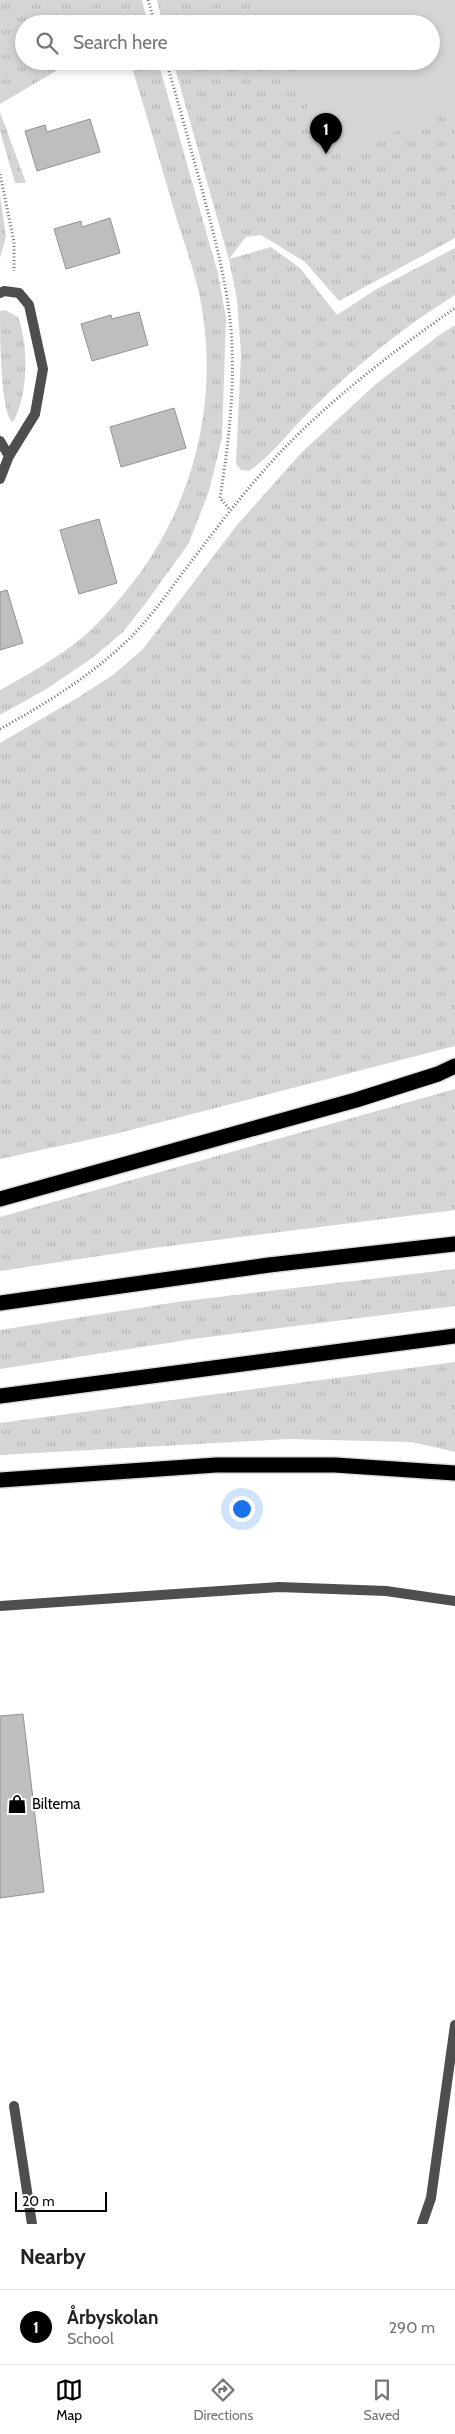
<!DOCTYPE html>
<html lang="en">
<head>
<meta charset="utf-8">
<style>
  :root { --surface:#fff; --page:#f6f6f6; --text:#222; --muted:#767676; --line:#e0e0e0; --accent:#000 }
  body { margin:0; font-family:Cabin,sans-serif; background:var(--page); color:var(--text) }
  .scale { position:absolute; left:15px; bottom:12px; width:92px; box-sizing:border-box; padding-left:5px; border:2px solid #000; border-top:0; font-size:14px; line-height:18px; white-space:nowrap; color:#000; -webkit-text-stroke:4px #fff; paint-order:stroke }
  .you { position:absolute; left:241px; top:1508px; width:18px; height:18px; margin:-12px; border:4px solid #fff; border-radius:50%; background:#1a73e8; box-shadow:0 0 0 8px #1a73e833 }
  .badge { display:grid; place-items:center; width:32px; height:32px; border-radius:50%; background:var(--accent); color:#fff; font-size:16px; font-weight:700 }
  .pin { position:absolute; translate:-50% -41px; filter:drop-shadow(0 1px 2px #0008) }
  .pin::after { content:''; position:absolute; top:26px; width:18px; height:15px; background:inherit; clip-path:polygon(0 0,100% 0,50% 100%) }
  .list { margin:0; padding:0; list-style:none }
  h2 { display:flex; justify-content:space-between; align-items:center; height:65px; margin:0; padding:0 20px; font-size:21px }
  h2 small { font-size:16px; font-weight:400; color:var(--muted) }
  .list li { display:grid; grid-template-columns:32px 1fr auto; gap:15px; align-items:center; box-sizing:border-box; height:75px; padding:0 20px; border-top:1px solid var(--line) }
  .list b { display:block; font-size:19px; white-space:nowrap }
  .list p { margin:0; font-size:16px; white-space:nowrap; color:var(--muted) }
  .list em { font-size:16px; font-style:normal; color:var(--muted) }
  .icon { flex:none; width:28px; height:28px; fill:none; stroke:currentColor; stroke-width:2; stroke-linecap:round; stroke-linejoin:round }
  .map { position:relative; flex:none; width:455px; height:2224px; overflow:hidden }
  .search { position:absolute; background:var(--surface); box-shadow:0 2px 8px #0003; left:15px; right:15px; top:15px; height:55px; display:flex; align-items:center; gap:12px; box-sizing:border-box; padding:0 18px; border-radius:28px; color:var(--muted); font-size:19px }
  .sheet { height:140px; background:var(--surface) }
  nav { display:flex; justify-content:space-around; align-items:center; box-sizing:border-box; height:70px; border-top:1px solid var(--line); background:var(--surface); font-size:14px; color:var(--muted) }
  nav a { display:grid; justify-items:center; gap:2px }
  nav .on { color:var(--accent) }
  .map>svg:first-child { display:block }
  .grass { fill:url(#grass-tufts) }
  .garden { fill:#d5d5d5 }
  .building { fill:#bebebe; stroke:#929292 }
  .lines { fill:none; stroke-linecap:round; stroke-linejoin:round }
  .motorway-casing { stroke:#dbdbdb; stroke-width:18 }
  .path { stroke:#707070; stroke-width:3; stroke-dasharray:1 2.5; stroke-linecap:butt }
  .service { stroke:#4e4e4e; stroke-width:10 }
  .minor { stroke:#4e4e4e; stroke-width:10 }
  .motorway { stroke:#000; stroke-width:15 }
  .labels { text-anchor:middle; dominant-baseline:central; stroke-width:4.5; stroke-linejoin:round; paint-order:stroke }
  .poi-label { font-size:15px; fill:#000; stroke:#fff; text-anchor:start }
</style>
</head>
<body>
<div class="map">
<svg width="455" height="2224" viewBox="0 0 455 2224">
  <defs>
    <pattern id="grass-tufts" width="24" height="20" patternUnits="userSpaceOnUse" patternTransform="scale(1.25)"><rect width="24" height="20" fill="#d5d5d5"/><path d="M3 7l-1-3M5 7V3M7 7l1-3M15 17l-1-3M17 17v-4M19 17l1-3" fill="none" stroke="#b5b5b5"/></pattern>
  </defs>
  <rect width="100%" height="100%" fill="#fff"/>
  <g class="grass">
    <polygon points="0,0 142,0 148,24 24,24 24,61 73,61 0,104"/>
    <path d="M157,0h298v238l-116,63 -34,-39 -44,-27 -15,2 -17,22 42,-12 29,21 37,47 38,-25 80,-42v47c-50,31 -96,68 -138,109 -22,20 -44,51 -68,67l-8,-1 -5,-6 5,-110 -4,-55 -8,-39 -56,-199h258v-37h-268z"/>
    <path d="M130,61h28l60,213 8,44 -4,120 -13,53 -20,52 -44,61 -22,28 -31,26 -44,30 -48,27v-25c29,-16 57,-32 83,-53 14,-12 27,-27 39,-41 71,-83 100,-196 77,-303 -6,-26 -15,-51 -23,-76 -15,-52 -30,-104 -46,-156z"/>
    <polygon points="0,112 26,183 15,183 0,131"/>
    <polygon points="0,196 6,236 0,258"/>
    <path d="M5,310l13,7c11,29 10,79 -5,105 -13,-5 -13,-92 -13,-111z"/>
    <polygon points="455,325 455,1046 115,1134 0,1159 0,743 79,697 113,675 143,649 237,525 302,452 376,384 438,336"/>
    <polygon points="455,1089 455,1210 153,1248 0,1271 0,1217"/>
    <polygon points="455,1269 455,1306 193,1339 0,1369 0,1330 177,1302"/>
    <polygon points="455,1362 455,1452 412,1442 288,1439 0,1455 0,1423"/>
  </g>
  <polygon class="garden" points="269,0 455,0 455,111 326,157 291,61 431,61 431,24 277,24"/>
  <g class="building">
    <polygon points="90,119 100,152 37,171 25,131 45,125 47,132"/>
    <polygon points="110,218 120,253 66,269 54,229 81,221 82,227"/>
    <polygon points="139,312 148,345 92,361 81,324 111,315 112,319"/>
    <polygon points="174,408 186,448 121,467 110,427"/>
    <polygon points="99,519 117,583 79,594 60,530"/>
    <polygon points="7,590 23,643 0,650 0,592"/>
    <polygon points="23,1714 44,1892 0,1898 0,1716"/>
  </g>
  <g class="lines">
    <g class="motorway-casing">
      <g id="motorway">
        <polyline points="0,1199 356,1100 438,1074 455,1066"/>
        <polyline points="0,1303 269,1265 455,1244"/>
        <polyline points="0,1396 455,1336"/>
        <polyline points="0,1480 216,1465 335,1465 455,1473"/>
      </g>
    </g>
    <g class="path">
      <polyline points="148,0 155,24"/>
      <path d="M166,61c13,44 25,88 37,132 13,50 27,101 29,153 2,51 -4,102 -12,152l10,12"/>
      <polyline points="0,174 14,242 14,271"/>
      <path d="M0,729c47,-26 91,-53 130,-91 21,-21 39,-47 57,-71 28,-37 56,-74 88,-109 53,-57 116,-105 180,-150"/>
    </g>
    <g class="service">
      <polyline points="0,1606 279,1587 386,1591 455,1601"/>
      <polyline points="14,2106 32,2224"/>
      <polyline points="422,2224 431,2198 455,2025"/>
    </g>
    <g class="minor">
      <polyline points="0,293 4,291 19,293 29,305 43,369 35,414 9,456 0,479"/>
      <polyline points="0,441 9,456"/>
    </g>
    <use href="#motorway" class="motorway"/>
  </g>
  <defs>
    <g id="shop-bare" transform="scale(1.5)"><path d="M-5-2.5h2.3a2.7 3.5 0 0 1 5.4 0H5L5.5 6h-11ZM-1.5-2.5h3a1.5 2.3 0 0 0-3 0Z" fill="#000" stroke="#fff" stroke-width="2.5" paint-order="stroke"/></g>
  </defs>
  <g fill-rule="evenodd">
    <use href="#shop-bare" x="17" y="1804"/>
  </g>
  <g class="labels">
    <g class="poi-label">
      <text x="32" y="1804">Biltema</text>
    </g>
  </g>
</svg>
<div class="scale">20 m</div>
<div class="you"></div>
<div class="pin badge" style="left:326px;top:154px">1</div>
<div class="search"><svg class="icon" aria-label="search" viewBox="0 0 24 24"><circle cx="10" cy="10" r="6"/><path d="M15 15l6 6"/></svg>Search here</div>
</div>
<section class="sheet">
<h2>Nearby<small></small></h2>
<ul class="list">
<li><span class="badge">1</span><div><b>Årbyskolan</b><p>School</p></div><em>290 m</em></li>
</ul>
</section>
<nav>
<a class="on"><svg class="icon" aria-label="map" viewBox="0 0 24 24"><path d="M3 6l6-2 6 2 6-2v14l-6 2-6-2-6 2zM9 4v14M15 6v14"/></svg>Map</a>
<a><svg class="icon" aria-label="directions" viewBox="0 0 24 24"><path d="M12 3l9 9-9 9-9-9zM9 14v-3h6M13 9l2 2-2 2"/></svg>Directions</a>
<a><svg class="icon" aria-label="saved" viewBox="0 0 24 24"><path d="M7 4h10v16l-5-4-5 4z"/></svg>Saved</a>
</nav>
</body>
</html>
